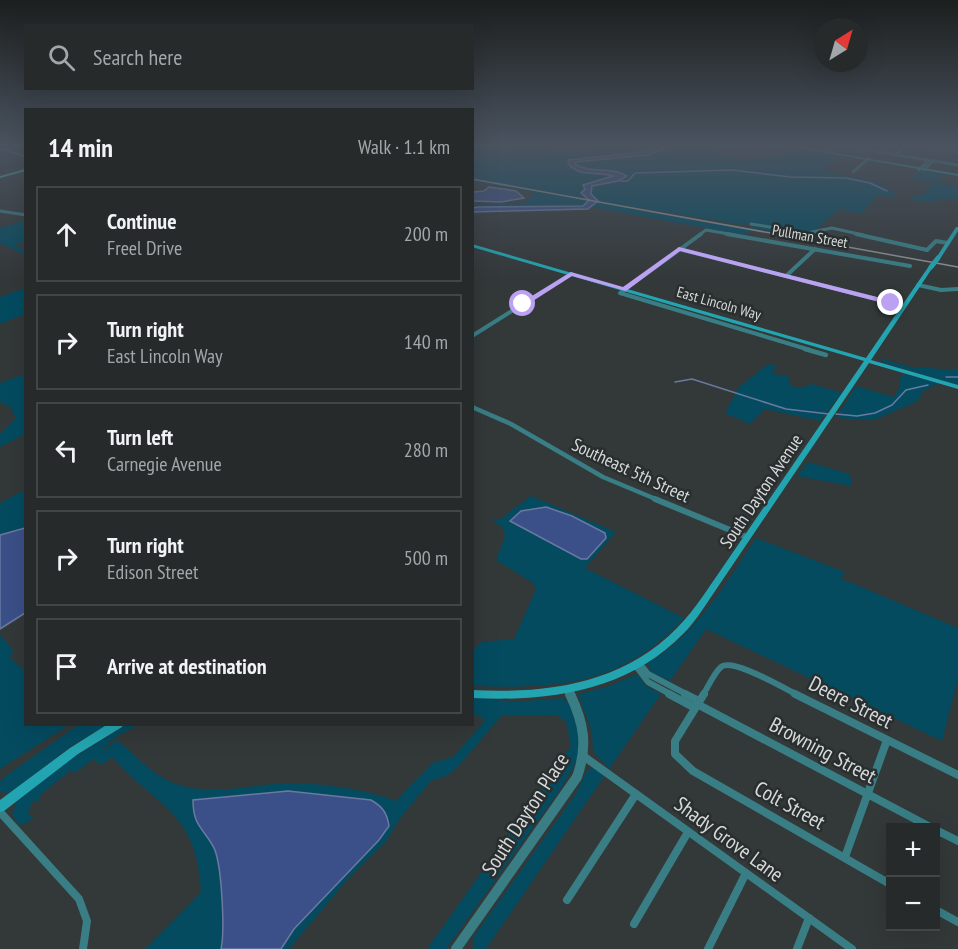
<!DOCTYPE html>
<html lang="en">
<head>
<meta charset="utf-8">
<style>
  :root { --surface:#262a2b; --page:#2e3233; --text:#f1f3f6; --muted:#a4a7a9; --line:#424647 }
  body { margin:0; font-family:"PT Sans Narrow",sans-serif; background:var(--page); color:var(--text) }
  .controls { position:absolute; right:18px; bottom:18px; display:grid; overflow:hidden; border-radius:0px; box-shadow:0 6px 24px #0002 }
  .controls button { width:54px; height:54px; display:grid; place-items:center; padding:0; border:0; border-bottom:2px solid var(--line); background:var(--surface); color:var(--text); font:30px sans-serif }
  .compass { position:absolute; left:814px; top:18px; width:54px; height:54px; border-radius:50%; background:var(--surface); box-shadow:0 6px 24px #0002; rotate:37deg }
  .stop { position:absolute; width:18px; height:18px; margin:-14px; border:4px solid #bca0f2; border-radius:50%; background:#fff }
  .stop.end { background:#bca0f2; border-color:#fff; box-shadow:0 2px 6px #0008 }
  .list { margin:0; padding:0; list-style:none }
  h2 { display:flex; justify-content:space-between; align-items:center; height:78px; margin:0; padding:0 24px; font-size:26px }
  h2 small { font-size:20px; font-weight:400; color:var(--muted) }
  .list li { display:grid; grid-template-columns:39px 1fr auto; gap:18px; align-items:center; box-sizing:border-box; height:96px; margin:0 12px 12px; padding:0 12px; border:2px solid var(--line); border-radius:0px }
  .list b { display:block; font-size:22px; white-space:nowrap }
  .list p { margin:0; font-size:20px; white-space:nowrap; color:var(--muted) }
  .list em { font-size:20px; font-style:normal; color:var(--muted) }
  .icon { flex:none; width:33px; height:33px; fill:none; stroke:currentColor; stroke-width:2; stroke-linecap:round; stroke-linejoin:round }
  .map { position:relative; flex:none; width:958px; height:949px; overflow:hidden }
  .search { position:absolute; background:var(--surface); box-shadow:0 6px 24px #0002; left:24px; top:24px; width:450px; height:66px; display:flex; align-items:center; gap:15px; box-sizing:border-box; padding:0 21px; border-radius:0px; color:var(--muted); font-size:22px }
  .panel { position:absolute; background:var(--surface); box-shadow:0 6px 24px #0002; left:24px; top:108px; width:450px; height:618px; border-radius:0px }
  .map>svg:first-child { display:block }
  .green { fill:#044b60 }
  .water { fill:#3b5088; stroke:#6a79a1; stroke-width:1.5 }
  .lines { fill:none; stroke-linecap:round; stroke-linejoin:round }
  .stream { stroke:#6a79a1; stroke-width:1.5 }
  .minor-far4 { stroke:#397e85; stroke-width:3 }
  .minor-far3 { stroke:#397e85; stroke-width:4 }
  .minor-far2 { stroke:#397e85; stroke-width:4.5 }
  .minor-far1 { stroke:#397e85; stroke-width:6 }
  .minor { stroke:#397e85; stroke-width:8 }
  .tertiary-far1 { stroke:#397e85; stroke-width:8 }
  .tertiary { stroke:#397e85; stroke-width:10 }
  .secondary { fill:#23a5b1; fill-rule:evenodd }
  .primary { fill:#48bfcb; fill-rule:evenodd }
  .rail { stroke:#8c8f90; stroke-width:1.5 }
  .secondary-bridge { stroke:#23a5b1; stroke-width:5 }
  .route { fill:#bca0f2 }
  .labels { text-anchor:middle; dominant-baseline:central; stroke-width:5; stroke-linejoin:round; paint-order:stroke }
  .far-street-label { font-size:15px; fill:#d7d9da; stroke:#292e2f }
  .street-label { font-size:18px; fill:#d7d9da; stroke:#292e2f }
  .near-street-label { font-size:21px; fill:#d7d9da; stroke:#292e2f }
</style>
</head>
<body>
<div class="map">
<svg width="958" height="949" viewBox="0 0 958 949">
  <rect width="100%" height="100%" fill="#333839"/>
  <g class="green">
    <path d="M472,146h71l32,7 16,-2v-3l-7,-2h77c-27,10 -71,2 -92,19l8,6 36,5 -26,7 -6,10 8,7 -116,-22z"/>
    <path d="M671,146h46l-6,8 33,5 32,-2 25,-8 37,7 -16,15 53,10 17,9 3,7 -18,-1 -16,18 -21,-5 -34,28 -54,-9 -3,-3 2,-3 -7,3 -146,-24 -7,-7 1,-8 26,-5 9,-5c-16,-10 -37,-2 -52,-13 27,-15 67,1 96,-17z"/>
    <path d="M919,170l25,4 -6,8 20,6v11c-16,-3 -36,9 -50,-2l14,-2 11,-12 -22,-4z"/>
    <polygon points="472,180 589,201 585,205 577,206 473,208 473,205 523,203 536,193 473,182"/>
    <polygon points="598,202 753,230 744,235 590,207"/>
    <polygon points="25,220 25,241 15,245 25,250 25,255 0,243 0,228"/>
    <polygon points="25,288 25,314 0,324 0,297"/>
    <polygon points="879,358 911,367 958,370 958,385 884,363"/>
    <polygon points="768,364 777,366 771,373 790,377 789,385 800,388 812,384 842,393 820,421 765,409 750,424 725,413 739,387"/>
    <polygon points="25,374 25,434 0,447 0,434 16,418 10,407 0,402 0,383"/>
    <polygon points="904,374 939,383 923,391 918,401 874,420 836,418 856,386 894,397 900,386 899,379"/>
    <polygon points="808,462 850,474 852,486 797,476"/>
    <polygon points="25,490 25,528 17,531 0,554 0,503"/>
    <path d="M531,496l85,36 -31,36 99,50c-62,67 -125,71 -211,68l-1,-35 9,-9 33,-3 22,-50 -3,-6 -37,-23 9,-23 -2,-9 -11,-8h7z"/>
    <path d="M756,538l89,34 -5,6 118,50v50l-16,63 -236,-112 -36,52 -19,-9 -4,-9c48,-26 79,-81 109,-125z"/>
    <polygon points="0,635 14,651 9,656 25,671 26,724 69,725 0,769"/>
    <polygon points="632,676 639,676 646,686 661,694 609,769 593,751 592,732 578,694 609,686"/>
    <path d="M473,697l41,5 49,-4c14,10 20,43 15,59 -3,10 -11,20 -16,30l-116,162h-19l144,-203 -5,-24 -8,-7 -57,1 -44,52 -9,7 -17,6 -31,37 -13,22 -40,40 -58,69h-144l56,-57c-4,-80 -42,-83 -89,-135l-11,8 -8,-6 -18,14 -4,-3 -32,26 2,4 -9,2 -4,12 5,2 -4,6 -10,3 -7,-10 5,-14 51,-40 58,-36h12l-22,12 -13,12 7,6 -5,-6 12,-9c17,14 34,33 54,42 37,16 79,2 118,1 32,0 77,6 107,18l36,-38 21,-6 30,-34v-5l-10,-4z"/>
    <polygon points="78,725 107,725 70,747 17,788 7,793 0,792 0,782 4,777"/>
    <polygon points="594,768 605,775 486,949 474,949 474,936 575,795 588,769"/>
  </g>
  <g class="water">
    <path d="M661,146h10l-23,9 -72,7 -1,2c15,10 37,2 52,12l-9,5 -26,5 -1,8 7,7 -10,8 -115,3v-4l5,-1 105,-1 6,-6 -8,-7 4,-4 -2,-4 30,-9c-15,-5 -35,2 -45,-13l1,-3 73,-8z"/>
    <polygon points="489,187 516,191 524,198 501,202 473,201 473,192 484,191"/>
    <polygon points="546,507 572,516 605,533 606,538 587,559 581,559 510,521 521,511"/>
    <polygon points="25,528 25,613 0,629 0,535"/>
    <path d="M288,791l83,9c12,7 16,13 18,26l-10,14 -85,89 -13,20h-60c4,-18 1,-88 -8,-103 -11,-19 -20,-21 -20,-46z"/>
  </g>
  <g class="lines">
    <g class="stream">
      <polyline points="620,181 628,181 635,173 732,170 790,177 846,178 870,183 887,191"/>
      <polyline points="946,377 958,377"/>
      <polyline points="675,382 692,379 786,409 829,414"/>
      <polyline points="836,414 857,416 875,413 892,405 906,390 928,385"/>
    </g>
    <g class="minor-far4">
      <polyline points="842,146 958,165"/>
      <polyline points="921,146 958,152"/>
      <polyline points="4,149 18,146"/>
      <polyline points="895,155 905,146"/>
      <polyline points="919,170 928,161"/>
      <polyline points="924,170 932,162"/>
      <polyline points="853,172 868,159"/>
      <polyline points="0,211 26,215"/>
      <polyline points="751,224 807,233 832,228 863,235"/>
      <polyline points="699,235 706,230 735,235"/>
    </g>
    <g class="minor-far3">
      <polyline points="701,234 620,293 810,350"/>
      <polyline points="727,234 910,266"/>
      <polyline points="856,234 927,250 936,241 948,243"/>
      <polyline points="679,249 904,306"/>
      <polyline points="786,276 815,249"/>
      <polyline points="918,285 941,290 958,289"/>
      <polyline points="472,336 571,274"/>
    </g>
    <g class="minor-far2">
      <polyline points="805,349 826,355"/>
      <polyline points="472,407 511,424 603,477 658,500"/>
    </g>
    <g class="minor-far1">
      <polyline points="655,499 747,537"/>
      <polyline points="639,663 648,674 688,695"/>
      <polyline points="635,665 648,682 672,695"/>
      <path d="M703,695c5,-8 11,-22 18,-28 11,-10 64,22 77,28"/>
    </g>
    <g class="minor">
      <polyline points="669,694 695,708"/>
      <polyline points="685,694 699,701"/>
      <polyline points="704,694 675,741 675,754 693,771 890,884"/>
      <polyline points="795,694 958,775"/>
      <polyline points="697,704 932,828"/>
      <polyline points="586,758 852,949"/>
      <polyline points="0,812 79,899 87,921 83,949"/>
      <polyline points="936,830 958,841"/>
      <polyline points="845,857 887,740"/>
      <polyline points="567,900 636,794"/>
      <polyline points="936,910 958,922"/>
      <polyline points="634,924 688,832"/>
      <polyline points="708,949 746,873"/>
      <polyline points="797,949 809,918"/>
    </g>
    <polyline class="tertiary-far1" points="568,690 571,695"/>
    <path class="tertiary" d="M456,949l121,-172c11,-31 7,-54 -7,-83"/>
    <g class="secondary">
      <polygon points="787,146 796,146 958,174 958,176"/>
      <polygon points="0,147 26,156 26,158 0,149"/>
      <polygon points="956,227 958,227 958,231 940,259 936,259 936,258"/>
      <path d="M472,244l394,114 63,-92h4v1l-62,93 87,25v4l-89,-26 -160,237c-8,12 -15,23 -25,33 -56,58 -135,69 -212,65v-8c75,4 150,-6 205,-62 10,-10 18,-21 26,-32l161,-235 -392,-114z"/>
      <polygon points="108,724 123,724 122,727 78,754 4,811 0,812 0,800 70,748"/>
    </g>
    <polygon class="primary" points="25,169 26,171 0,178 0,176"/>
    <polyline class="rail" points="472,179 958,267"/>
    <polyline class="secondary-bridge" points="931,267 938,258"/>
  </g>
  <linearGradient id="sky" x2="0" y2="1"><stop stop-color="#1c1f1f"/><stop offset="0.52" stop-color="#4a535f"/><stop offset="1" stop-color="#4a535f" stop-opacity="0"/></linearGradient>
  <rect width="958" height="279" fill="url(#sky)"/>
  <polygon class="route" points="679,247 893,301 894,303 891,305 680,251 626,291 572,276 525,306 519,304 571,272 623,287"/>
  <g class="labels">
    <g class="far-street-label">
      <text transform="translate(810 236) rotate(10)">Pullman Street</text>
      <text transform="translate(719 303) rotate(16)">East Lincoln Way</text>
    </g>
    <g class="street-label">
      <text transform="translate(631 470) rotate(25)">Southeast 5th Street</text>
      <text transform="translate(761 491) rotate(-56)">South Dayton Avenue</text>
    </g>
    <g class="near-street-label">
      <text transform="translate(851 702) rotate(27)">Deere Street</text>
      <text transform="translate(823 750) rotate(28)">Browning Street</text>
      <text transform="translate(790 805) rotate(29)">Colt Street</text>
      <text transform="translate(525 814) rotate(-57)">South Dayton Place</text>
      <text transform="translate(729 839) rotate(36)">Shady Grove Lane</text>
    </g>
  </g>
</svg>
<div class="controls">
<button>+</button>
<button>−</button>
</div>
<svg class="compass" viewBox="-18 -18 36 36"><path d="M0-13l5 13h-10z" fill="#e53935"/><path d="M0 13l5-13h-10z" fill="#a4a7a9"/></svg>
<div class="stop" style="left:523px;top:304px"></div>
<div class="stop end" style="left:891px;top:303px"></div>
<div class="search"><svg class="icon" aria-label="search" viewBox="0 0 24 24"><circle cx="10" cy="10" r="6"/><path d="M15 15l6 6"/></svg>Search here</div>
<section class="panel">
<h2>14 min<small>Walk · 1.1 km</small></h2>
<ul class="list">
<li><svg class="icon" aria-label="ahead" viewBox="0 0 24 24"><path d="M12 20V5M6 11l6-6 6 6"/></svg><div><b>Continue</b><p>Freel Drive</p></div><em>200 m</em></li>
<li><svg class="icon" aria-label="right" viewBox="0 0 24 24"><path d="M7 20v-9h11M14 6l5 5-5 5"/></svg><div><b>Turn right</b><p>East Lincoln Way</p></div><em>140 m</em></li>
<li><svg class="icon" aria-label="left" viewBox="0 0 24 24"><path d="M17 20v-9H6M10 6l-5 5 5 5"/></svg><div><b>Turn left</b><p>Carnegie Avenue</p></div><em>280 m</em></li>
<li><svg class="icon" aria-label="right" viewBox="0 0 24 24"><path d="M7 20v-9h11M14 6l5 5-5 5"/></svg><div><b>Turn right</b><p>Edison Street</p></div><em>500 m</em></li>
<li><svg class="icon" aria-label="arrive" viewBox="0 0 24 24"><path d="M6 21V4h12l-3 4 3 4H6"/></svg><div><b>Arrive at destination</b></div></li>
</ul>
</section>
</div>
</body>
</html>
